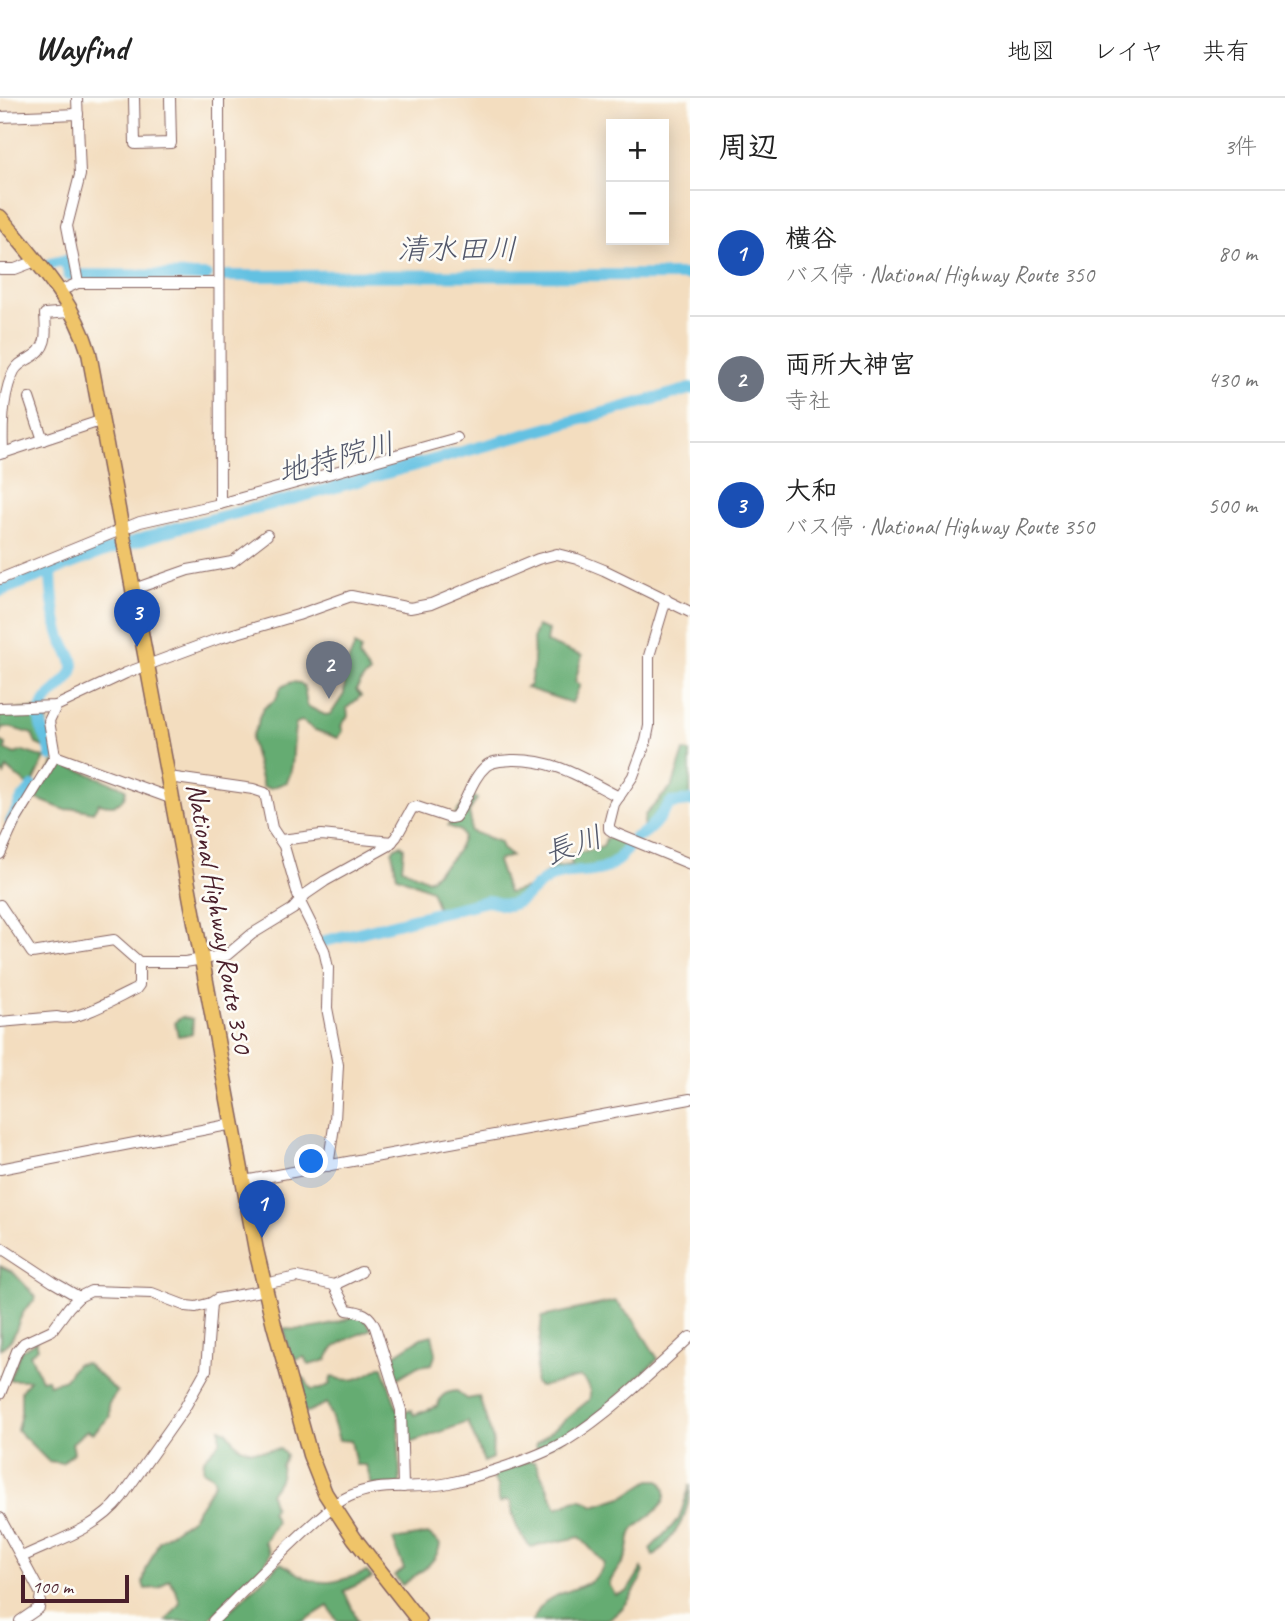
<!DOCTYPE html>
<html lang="ja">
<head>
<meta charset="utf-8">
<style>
  :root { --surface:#fff; --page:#f6f6f6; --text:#222; --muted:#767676; --line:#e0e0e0; --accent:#1f6fb2 }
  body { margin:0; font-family:Caveat,"Klee One",sans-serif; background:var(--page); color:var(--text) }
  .controls { position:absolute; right:21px; top:21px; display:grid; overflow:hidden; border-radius:0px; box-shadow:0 4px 18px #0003 }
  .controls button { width:63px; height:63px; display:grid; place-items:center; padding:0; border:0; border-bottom:2px solid var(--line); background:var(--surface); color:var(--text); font:35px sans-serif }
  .scale { position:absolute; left:21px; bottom:18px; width:108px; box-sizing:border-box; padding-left:7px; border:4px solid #4a1f2b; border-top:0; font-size:19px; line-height:24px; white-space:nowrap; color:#4a1f2b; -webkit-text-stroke:5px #fdfcf7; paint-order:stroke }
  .you { position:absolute; left:312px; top:1064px; width:24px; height:24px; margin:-18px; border:5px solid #fff; border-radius:50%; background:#1a73e8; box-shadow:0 0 0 10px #1a73e833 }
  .badge { display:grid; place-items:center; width:46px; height:46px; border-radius:50%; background:var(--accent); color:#fff; font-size:23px; font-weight:700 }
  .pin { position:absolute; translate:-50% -58px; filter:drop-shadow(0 2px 4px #0008) }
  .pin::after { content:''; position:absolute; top:37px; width:24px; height:21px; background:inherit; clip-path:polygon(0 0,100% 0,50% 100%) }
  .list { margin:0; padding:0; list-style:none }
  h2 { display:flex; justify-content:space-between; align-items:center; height:91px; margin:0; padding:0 28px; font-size:30px }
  h2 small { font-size:23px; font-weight:400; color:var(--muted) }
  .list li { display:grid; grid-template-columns:46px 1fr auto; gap:21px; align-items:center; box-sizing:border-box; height:126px; padding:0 28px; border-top:2px solid var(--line) }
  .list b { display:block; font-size:26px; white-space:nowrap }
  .list p { margin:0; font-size:23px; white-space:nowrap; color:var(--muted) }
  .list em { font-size:23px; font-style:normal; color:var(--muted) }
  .map { position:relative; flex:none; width:690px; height:1523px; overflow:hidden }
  header { display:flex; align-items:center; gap:42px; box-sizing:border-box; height:98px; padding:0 35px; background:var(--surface); border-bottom:2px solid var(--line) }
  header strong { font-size:33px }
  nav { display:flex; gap:38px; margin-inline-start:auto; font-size:24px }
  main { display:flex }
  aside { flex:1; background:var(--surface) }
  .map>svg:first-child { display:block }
  .forest { fill:#65ac72; stroke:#58664e; stroke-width:2 }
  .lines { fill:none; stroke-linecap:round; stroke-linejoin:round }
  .river { stroke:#64c1e2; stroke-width:12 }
  .minor-casing { stroke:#85625f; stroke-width:12 }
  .highway-casing { stroke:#85625f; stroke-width:17 }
  .minor { stroke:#fff; stroke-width:10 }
  .highway { stroke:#efc469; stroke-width:14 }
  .labels { text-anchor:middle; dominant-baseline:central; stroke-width:5; stroke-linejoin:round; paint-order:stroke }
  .street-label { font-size:28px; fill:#4a1f2b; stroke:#fdfcf7 }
  .water-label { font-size:30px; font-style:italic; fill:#53586b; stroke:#fdfcf7 }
</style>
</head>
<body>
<header>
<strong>Wayfind</strong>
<nav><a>地図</a><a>レイヤ</a><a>共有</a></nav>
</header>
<main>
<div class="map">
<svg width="690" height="1523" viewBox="0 0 690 1523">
  <rect width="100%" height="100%" fill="#fdfcf7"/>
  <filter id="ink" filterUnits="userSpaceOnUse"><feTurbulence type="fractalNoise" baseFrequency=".0143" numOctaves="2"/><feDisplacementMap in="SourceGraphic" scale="14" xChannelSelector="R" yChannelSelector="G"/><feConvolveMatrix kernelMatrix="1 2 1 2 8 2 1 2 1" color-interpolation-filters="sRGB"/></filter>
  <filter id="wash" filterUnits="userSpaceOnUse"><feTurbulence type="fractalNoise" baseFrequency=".00686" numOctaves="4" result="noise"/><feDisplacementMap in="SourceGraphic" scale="28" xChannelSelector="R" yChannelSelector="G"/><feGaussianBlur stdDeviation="1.57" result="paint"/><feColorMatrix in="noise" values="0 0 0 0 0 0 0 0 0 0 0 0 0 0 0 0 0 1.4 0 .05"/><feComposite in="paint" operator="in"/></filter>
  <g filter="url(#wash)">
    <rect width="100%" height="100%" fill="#f3ddbf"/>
    <g class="forest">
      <polygon points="537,528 548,532 546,544 582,558 575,584 580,587 572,605 526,590 530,587 534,564 533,539"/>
      <path d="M355,547l6,4 -2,8 11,16 -7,6 -7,11 5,6 -14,12 1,8 -7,10 2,5 -5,7 -23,-8 -13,-9 -6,2c-5,20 0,41 -9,59l-16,6 -8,-1 -12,-46 1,-6 6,-10 1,-8 5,-9 12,-9 5,-12 11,-5 8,1 4,3 3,20 18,9 6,-1 13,-20 2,-28z"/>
      <polygon points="48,610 46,631 43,640 48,651 36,646 32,636 12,630 3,629 0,637 0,613"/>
      <polygon points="0,643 6,646 5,652 15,656 23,653 45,660 33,685 26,686 7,670 4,677 0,673"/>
      <path d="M684,653l6,1v46c-27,1 -28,10 -42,30l-5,-1 2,-12 28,-30z"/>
      <path d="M59,664l63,25 4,3c-3,16 -13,17 -27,13l-6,9 -18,-4 -10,2 -28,-11 -1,-4 18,-32z"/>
      <path d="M470,697l7,4 -8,13 2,9 -1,10 30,11 2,7 9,7 -14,5 11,32 19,-5 27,-21 18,-2 -2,-10 33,-8 3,-9h9l8,6 2,5c-16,27 -47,16 -72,25 -9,3 -32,22 -42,28l-26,-4 -47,11 -7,-19 -34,-14 -5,-24 3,-5 6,-2 3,3 -2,20 26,12c6,-3 7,-7 12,-11 12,-10 18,-17 23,-32l-3,-6 -12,-5 2,-5z"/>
      <polygon points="182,919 193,921 192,936 178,938 175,924"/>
      <path d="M0,1168l13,6 23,25c-3,7 -7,7 -11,13 -12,17 -4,25 -25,39z"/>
      <path d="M615,1203l19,19 24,39c-30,27 -82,81 -121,91l-1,-6 53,-44c3,-9 0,-18 -9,-23l-40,10 -5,-4 7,-66z"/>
      <path d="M357,1217l8,3 6,11c-16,8 -39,13 -44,31l-18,5 -5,-8 -13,4 -7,-32c29,2 47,-3 73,-14z"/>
      <polygon points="432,1237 436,1255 432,1266 418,1268 396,1281 389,1261 421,1240"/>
      <polygon points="36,1243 38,1250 30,1256 41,1282 47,1281 49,1287 65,1281 76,1266 86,1265 117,1294 108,1307 110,1319 93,1335 87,1332 72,1345 74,1354 62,1365 48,1363 17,1332 21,1316 21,1293 29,1282 9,1282 21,1253"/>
      <path d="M380,1269h3l15,45 2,72 -28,1 -6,-20h-10l-5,-24 -12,-1 -12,-37 -22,10 -9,-35 4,-2 5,3 6,11 10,-1 9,-5 1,-7c20,6 31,2 49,-10z"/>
      <path d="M457,1293l10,8 12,-2 14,43 -1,18 -8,4 -16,-40 -61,22 -4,-31 8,-3 3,5 24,-9c2,-12 9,-14 19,-15z"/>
      <path d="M220,1330c9,2 10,9 16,15 11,12 30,7 44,6l6,6 -5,10c2,10 -5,21 -11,28l4,16 -3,2 5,11 -12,20 6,11 -6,13 -57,55h-41l14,-18 -4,-13 -7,-11 -10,9 -14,1 -2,-6 3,-13 13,-29 33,-23 23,-36 -2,-5 -10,-7 1,-11 16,-17z"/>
      <path d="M528,1363l7,1 22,46c17,-6 20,-14 37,-2l31,-10 25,-16h9c21,23 -16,38 -26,50 -5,7 -3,18 -7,27 -5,10 -13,17 -17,27l6,11 12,-3 15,-24 2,4c-7,16 -19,39 -36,47 -9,2 -62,2 -76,2 4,-6 7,-14 13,-19 19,-15 52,-12 59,-39l-24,-26 -49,10c-13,-13 -19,-27 -20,-45l-4,-2 -8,3 -1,-17 -5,-8 5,-6z"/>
      <path d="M690,1387c0,30 -14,49 -34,70l-3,1 -3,-7 29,-30z"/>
      <path d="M428,1436l12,10c-2,19 -24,31 -38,41l-7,-9 9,-7 -11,-29z"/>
      <path d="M280,1465c10,4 20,13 30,17 20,6 38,-2 57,-8l5,6 -28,13 14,30h-21l-9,-15 -24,15h-85z"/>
    </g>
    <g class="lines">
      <g class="river">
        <polyline points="50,166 66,162 69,177 206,178"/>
        <polyline points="225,178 690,177"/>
        <path d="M51,476c1,21 3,44 10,64 3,9 13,19 12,30 -2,16 -31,26 -33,47 -2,15 12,27 11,41"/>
        <polyline points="0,493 102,454 177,430 296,400 690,291"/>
        <polyline points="11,724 21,703 33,689"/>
        <path d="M635,740c17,-7 24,-22 36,-35l19,-2"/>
        <path d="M408,822l79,-19c7,0 14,5 21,4 17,-2 30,-25 46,-29 33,-9 56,5 76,-33"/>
        <polyline points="325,843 405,823"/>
      </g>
    </g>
  </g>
  <g filter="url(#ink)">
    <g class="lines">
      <g class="minor-casing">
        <g id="minor">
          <polyline points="77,0 80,77 67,128 78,185"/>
          <polyline points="134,0 135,46 171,45 170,0"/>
          <polyline points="219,0 220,406"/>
          <polyline points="0,19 78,16"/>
          <polyline points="0,171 15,171 36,163"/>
          <polyline points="60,193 78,185 218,185"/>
          <polyline points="29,300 43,342"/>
          <path d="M3,355c-1,-24 -1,-60 11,-82 4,-7 9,-9 16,-13 19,-10 16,-25 15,-44l24,-2 3,-2"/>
          <polyline points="0,356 103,322"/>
          <polyline points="0,481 140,424 220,406 457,340"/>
          <polyline points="134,491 188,472 232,464 267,437"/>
          <polyline points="666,501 649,558 649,628 646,643 633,678 614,706 609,726 609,731 615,735 690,766"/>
          <polyline points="0,610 56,608 126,575 220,540 298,517 351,498 410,510 431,506 538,461 557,456 577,461 604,472 690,514"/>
          <polyline points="55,658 173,701"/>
          <polyline points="169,679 253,691 265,695 272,730 284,748 300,804 324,852 328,870 327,910 338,967 335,1022 328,1068"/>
          <polyline points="281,742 321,737 392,744"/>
          <polyline points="0,756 14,725 55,658 49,623 56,608"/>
          <path d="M0,807l32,48 82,-13 25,22h46l42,-7 25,-21 41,-25 13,-15 19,-13 63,-35 8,-9 16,-29 5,-1 33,11 5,-1c12,-15 16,-38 31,-51 7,-6 18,-5 26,-6 43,-1 70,18 107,37"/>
          <path d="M0,924l57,-5c18,6 61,-20 79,-28l3,-4v-23"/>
          <polyline points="0,1071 233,1026"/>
          <polyline points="244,1083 690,1001"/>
          <polyline points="0,1149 53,1184 79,1199"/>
          <polyline points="264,1186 297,1179 334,1187 361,1174"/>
          <path d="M334,1187l13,25c15,2 22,4 28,17l26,83 2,77"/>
          <polyline points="0,1296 17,1253 24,1245 52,1232 69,1209 79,1199 91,1193 152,1195 186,1208 196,1209 211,1205 217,1201 266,1192"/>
          <polyline points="0,1420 41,1496 39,1510 20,1523"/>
          <path d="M22,1459c35,-17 75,-28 99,-59l63,-89 22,-39 5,-67"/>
          <path d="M213,1523c32,-31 62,-63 95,-93 14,-12 29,-28 47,-34 30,-12 63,-4 94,-11 31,-7 88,-25 115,-41 46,-29 86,-68 126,-105"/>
        </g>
      </g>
      <g class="highway-casing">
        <path id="highway" d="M0,119c35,43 73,82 89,136l167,897 18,75 36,130 15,38 29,45 65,83"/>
      </g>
      <use href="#minor" class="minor"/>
      <use href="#highway" class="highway"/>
    </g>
  </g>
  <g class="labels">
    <g class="street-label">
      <text transform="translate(220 820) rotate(80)">National Highway Route 350</text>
    </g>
    <g class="water-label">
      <text x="457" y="151">清水田川</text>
      <text transform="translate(336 360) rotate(-15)">地持院川</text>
      <text transform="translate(573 747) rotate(-19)">長川</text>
    </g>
  </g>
</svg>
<div class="controls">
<button>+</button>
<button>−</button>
</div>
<div class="scale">100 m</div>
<div class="you"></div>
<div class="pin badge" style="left:262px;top:1140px;background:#1a4fb4">1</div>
<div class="pin badge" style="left:329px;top:601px;background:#6b7280">2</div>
<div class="pin badge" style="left:137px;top:549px;background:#1a4fb4">3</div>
</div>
<aside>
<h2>周辺<small>3件</small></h2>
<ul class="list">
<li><span class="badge" style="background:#1a4fb4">1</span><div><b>横谷</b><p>バス停 · National Highway Route 350</p></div><em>80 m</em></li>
<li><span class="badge" style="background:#6b7280">2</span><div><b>両所大神宮</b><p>寺社</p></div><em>430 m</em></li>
<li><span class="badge" style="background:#1a4fb4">3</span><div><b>大和</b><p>バス停 · National Highway Route 350</p></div><em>500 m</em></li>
</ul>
</aside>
</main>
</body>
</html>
